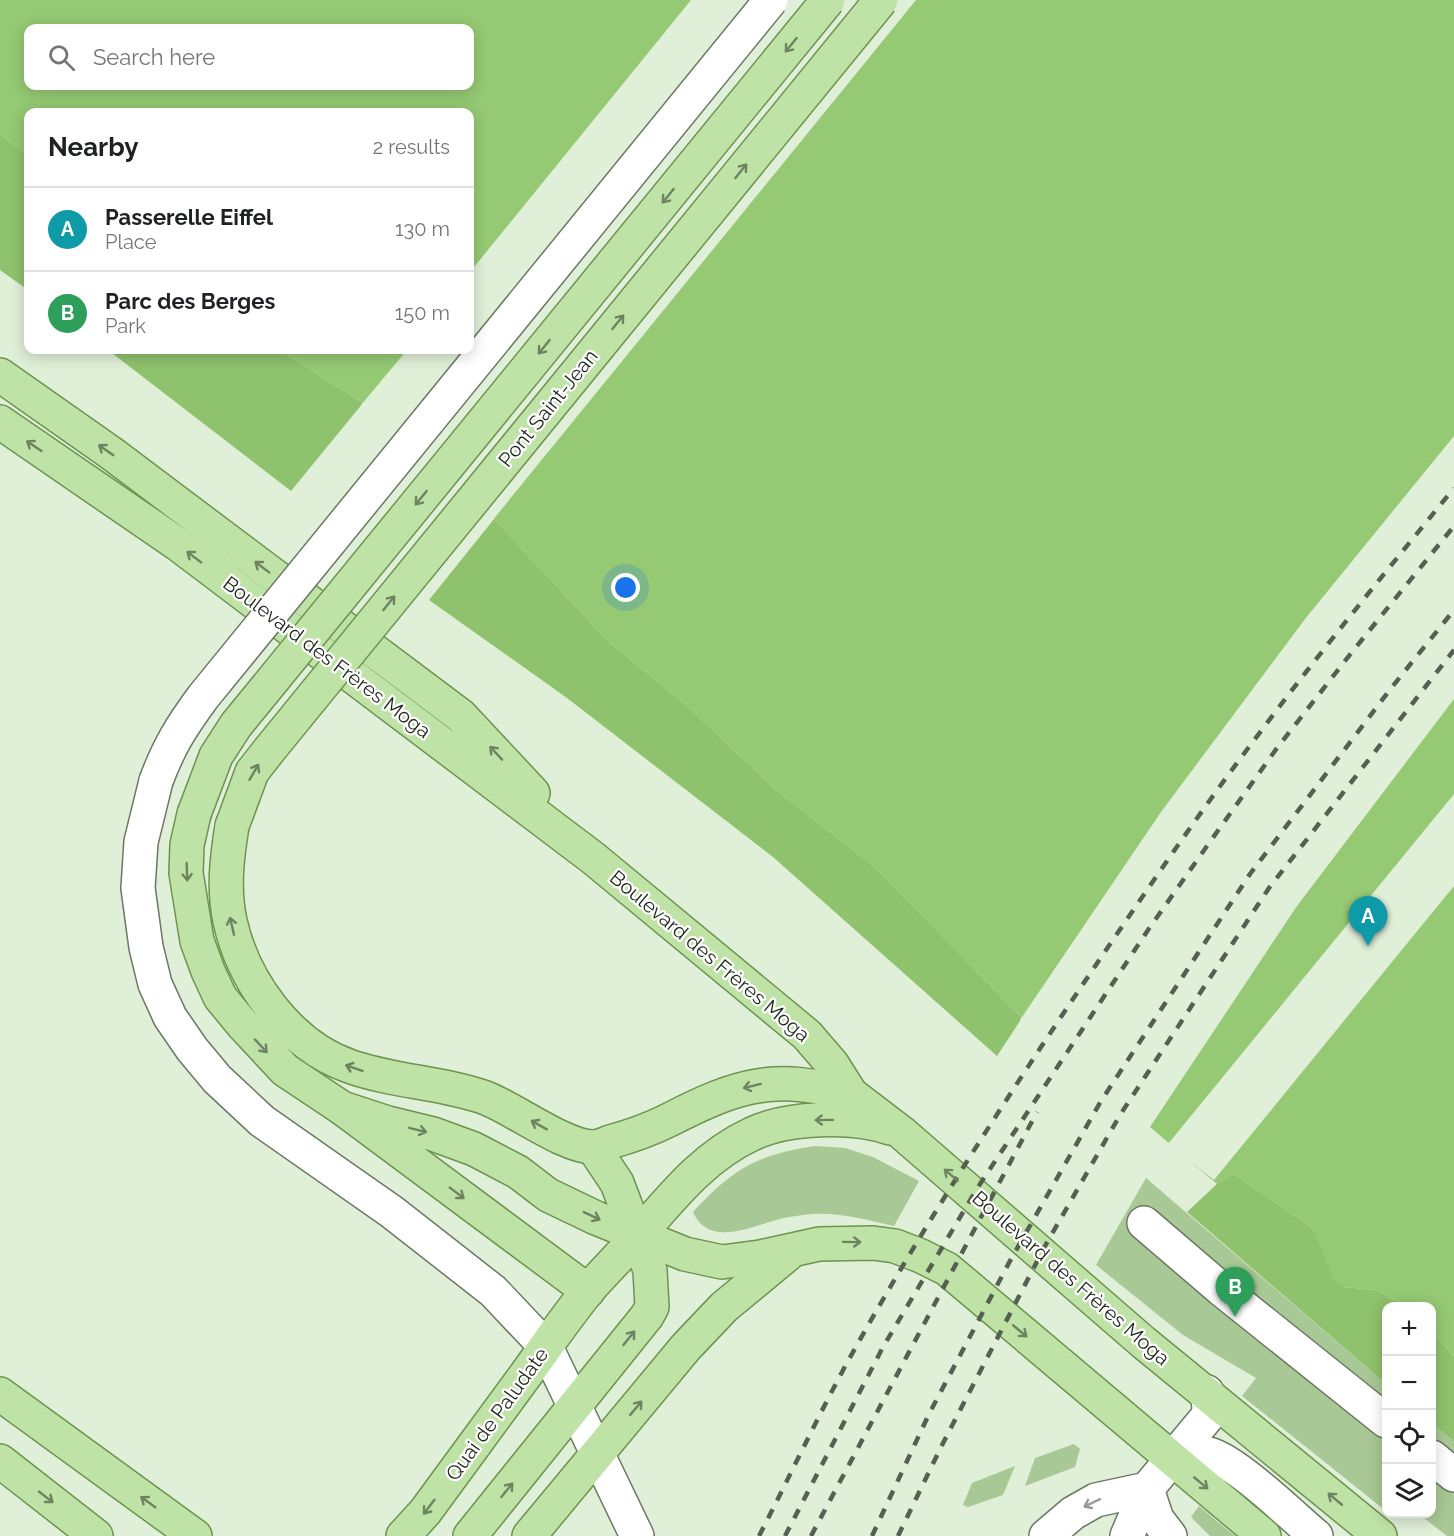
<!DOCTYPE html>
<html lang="en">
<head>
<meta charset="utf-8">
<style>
  :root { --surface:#fff; --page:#f6f6f6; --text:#202124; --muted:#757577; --line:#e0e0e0; --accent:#7c3aed }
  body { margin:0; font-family:Raleway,sans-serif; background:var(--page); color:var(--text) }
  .controls { position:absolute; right:18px; bottom:18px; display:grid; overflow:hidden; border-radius:12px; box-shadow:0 3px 15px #0003 }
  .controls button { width:54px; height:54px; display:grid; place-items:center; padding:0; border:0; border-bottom:2px solid var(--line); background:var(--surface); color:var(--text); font:30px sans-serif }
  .you { position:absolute; left:626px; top:588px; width:21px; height:21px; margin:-15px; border:4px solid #fff; border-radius:50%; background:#1a73e8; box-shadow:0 0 0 9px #1a73e833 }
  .badge { display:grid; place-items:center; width:39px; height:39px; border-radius:50%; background:var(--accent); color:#fff; font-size:20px; font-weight:700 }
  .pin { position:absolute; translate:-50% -50px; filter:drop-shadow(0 2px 3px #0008) }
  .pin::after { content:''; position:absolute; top:32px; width:21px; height:18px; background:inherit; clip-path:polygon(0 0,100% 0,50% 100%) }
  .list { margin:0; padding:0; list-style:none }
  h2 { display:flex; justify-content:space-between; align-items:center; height:78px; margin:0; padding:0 24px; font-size:26px }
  h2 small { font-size:20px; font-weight:400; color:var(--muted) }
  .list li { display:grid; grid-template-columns:39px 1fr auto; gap:18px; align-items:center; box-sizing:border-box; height:84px; padding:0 24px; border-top:2px solid var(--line) }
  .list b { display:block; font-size:22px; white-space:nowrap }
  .list p { margin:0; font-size:20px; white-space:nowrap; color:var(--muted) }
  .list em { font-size:20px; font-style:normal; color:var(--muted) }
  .icon { flex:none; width:33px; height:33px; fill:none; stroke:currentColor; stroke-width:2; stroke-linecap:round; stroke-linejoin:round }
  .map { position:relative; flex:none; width:1454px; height:1536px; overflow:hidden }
  .search { position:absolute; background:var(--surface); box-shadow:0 3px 15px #0003; left:24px; top:24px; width:450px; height:66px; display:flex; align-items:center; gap:15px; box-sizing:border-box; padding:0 21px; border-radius:12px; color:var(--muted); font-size:22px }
  .panel { position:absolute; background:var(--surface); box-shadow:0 3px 15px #0003; left:24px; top:108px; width:450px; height:246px; border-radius:12px }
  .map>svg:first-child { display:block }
  .green { fill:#a8c895 }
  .forest { fill:#8fc26d }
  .water { fill:#95c973; fill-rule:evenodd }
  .pier { fill:#e0efd8 }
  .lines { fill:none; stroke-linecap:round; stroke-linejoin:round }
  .minor-casing { stroke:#6b7864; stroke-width:36 }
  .major-casing { stroke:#6b944f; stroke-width:36 }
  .minor { stroke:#fff; stroke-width:33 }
  .major { stroke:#bfe3a6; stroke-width:33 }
  .rail { stroke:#575f52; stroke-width:4.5; stroke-dasharray:10 10; stroke-linecap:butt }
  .minor-bridge-casing { stroke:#6b7864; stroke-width:36; stroke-linecap:butt }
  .major-bridge-casing { stroke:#6b944f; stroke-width:36; stroke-linecap:butt }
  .minor-bridge { stroke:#fff; stroke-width:33 }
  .major-bridge { stroke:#bfe3a6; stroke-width:33 }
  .oneway { stroke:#6e8460 }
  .oneway2 { stroke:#9a9c98 }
  .labels { text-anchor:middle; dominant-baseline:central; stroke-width:4.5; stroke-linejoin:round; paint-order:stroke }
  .street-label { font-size:20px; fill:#1e241b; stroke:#fff }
</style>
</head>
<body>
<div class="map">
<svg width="1454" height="1536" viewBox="0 0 1454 1536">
  <rect width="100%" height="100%" fill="#e0efd8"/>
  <g class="green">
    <path d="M815,1146l30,2 28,9 46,24 -25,45c-26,-6 -55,-14 -82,-12 -9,1 -19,2 -28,4 -28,6 -74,32 -91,-6 40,-43 63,-57 122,-66z"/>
    <polygon points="1146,1178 1386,1384 1386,1511 1242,1396 1256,1378 1183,1335 1096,1265"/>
    <polygon points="1432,1423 1454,1442 1454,1536 1447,1536 1419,1514 1432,1514"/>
    <polygon points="1074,1444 1080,1449 1075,1467 1025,1486 1035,1458"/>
    <polygon points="1015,1466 1003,1495 968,1507 963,1505 972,1483"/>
    <polygon points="1199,1506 1235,1536 1210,1536 1191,1517"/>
  </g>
  <g class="forest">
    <polygon points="0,135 28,154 28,290 0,270"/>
    <polygon points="108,350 280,350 363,403 291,491"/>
    <polygon points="494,519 610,643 684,703 775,789 876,868 1022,1018 997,1056 773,857 567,698 429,600"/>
    <polygon points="1234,1174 1312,1228 1343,1287 1376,1290 1406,1306 1386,1306 1386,1384 1187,1212 1217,1184"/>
    <polygon points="1432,1333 1454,1356 1454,1442 1432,1423"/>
  </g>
  <path class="water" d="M0,0h1454v1356l-22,-23v-27h-26l-30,-16 -33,-3 -8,-5 -23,-54 -78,-54 -17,10 -195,-166 -146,-150 -101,-79 -91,-86 -74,-60 -116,-124 -131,-116 -83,-53h190v-238h-442v42l-28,-19zM28,28h442v58h-442z"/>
  <g class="pier">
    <polygon points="691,0 916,0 492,521 361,405 407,350 470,350 470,272"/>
    <polygon points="1454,436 1454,699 1297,906 1148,1130 1020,1020 1161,812 1305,619"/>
    <polygon points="1454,794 1454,886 1214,1180 1168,1144"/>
  </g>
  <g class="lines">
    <g class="minor-casing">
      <g id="minor">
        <polyline points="156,781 141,842 138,888 146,947 155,984 170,1017 192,1049 217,1079 262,1121 392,1212 493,1291 546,1347 637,1536"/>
        <polyline points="1144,1223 1221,1289 1386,1421"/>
        <polyline points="1432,1457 1454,1475"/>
        <path d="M1172,1459c12,-4 24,-9 37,-5 28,8 82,61 107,82"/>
        <polyline points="1046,1536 1073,1513 1096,1500 1147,1489 1157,1519 1170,1536"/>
        <polyline points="1127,1536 1147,1489 1208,1416 1209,1407 1207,1392"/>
      </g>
    </g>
    <g class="major-casing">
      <g id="major">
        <polyline points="0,375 111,453 461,716 533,793"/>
        <polyline points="0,422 179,545 593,858 807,1035 832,1064 851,1094 902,1133 1143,1342 1380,1536"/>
        <polyline points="194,814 187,845 186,873 197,941 208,971 220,997 243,1025 285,1070 342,1108 588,1291"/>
        <path d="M232,826c-5,31 -9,63 -2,95 13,60 59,124 119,145 44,16 92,16 137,32 28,11 79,49 107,49 5,0 12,-3 17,-5 22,-6 39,-12 59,-22 70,-36 104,-46 182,-26"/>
        <polyline points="342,1108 388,1123 433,1134 474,1149 518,1172 548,1195 596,1218 685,1254 722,1262 760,1257 819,1244 873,1243 895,1246 921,1256 947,1269 1264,1536"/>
        <polyline points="0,1394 195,1536"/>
        <polyline points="0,1461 96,1536"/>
        <path d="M403,1536l22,-24c34,-46 68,-93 102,-139 20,-28 40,-57 62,-84 16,-18 33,-35 49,-53 34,-39 66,-80 114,-102 35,-17 101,-19 138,-6"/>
        <polyline points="470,1536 647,1316 652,1307 650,1270 617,1183 593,1147"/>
        <polyline points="529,1536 686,1347 724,1307 788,1254"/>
      </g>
    </g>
    <use href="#minor" class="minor"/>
    <use href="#major" class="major"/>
    <g class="rail">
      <path d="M759,1536c30,-58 58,-118 89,-175 71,-128 150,-250 231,-371 59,-87 118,-175 182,-259 62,-83 128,-163 193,-243"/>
      <polyline points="785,1536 883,1347 978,1187 1148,930 1207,846 1277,748 1352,652 1454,526"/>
      <polyline points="811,1536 1037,1112"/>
      <polyline points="872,1536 929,1414 1011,1259 1101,1101 1250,874 1392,687 1454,610"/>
      <polyline points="898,1536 941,1447 1045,1246 1120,1115 1269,888 1454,650"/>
    </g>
    <g class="minor-bridge-casing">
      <path id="minor-bridge" d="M156,781c13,-35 25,-54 47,-84l568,-697"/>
    </g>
    <g class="major-bridge-casing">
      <g id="major-bridge">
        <polyline points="194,814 216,756 236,725 828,0"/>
        <polyline points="232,826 252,772 270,749 881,0"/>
      </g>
    </g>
    <use href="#minor-bridge" class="minor-bridge"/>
    <use href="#major-bridge" class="major-bridge"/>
  </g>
  <defs><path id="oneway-shaft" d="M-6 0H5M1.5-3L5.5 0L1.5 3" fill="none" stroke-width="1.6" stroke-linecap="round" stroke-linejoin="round" transform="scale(1.5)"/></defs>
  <g class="oneway">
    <use href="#oneway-shaft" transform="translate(791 45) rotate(129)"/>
    <use href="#oneway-shaft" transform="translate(741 171) rotate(-51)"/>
    <use href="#oneway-shaft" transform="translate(668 196) rotate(129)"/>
    <use href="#oneway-shaft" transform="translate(618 322) rotate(-51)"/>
    <use href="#oneway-shaft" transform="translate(544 347) rotate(129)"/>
    <use href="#oneway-shaft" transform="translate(34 446) rotate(-146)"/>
    <use href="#oneway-shaft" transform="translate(106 450) rotate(-145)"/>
    <use href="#oneway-shaft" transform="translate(421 498) rotate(129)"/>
    <use href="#oneway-shaft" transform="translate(194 557) rotate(-143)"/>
    <use href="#oneway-shaft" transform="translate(262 567) rotate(-143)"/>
    <use href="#oneway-shaft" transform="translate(389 603) rotate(-51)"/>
    <use href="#oneway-shaft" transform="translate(496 753) rotate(-133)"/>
    <use href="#oneway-shaft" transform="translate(254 772) rotate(-60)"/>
    <use href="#oneway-shaft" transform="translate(187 872) rotate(88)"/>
    <use href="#oneway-shaft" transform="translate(232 926) rotate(-103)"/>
    <use href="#oneway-shaft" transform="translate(261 1046) rotate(47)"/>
    <use href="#oneway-shaft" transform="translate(354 1068) rotate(-161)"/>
    <use href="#oneway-shaft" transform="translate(752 1086) rotate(166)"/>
    <use href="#oneway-shaft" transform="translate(824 1120) rotate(179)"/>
    <use href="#oneway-shaft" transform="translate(539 1125) rotate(-151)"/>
    <use href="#oneway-shaft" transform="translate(418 1130) rotate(14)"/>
    <use href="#oneway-shaft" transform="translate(951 1175) rotate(-139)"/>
    <use href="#oneway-shaft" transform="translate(457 1193) rotate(37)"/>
    <use href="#oneway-shaft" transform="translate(592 1216) rotate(25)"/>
    <use href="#oneway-shaft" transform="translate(852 1242) rotate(1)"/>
    <use href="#oneway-shaft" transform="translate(1020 1331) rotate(40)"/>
    <use href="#oneway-shaft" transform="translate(629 1338) rotate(-51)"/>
    <use href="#oneway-shaft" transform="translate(636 1408) rotate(-50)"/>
    <use href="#oneway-shaft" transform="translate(1201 1483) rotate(40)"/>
    <use href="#oneway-shaft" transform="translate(507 1490) rotate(-51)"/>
    <use href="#oneway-shaft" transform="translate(46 1497) rotate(38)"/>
    <use href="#oneway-shaft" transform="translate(1335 1499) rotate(-140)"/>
    <use href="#oneway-shaft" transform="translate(148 1502) rotate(-144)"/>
    <use href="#oneway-shaft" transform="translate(429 1507) rotate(127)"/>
  </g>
  <use class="oneway2" href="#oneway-shaft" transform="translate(1092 1503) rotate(155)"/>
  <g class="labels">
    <g class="street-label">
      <text transform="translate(548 408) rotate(-51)">Pont Saint-Jean</text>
      <text transform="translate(327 657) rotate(37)">Boulevard des Frères Moga</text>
      <text transform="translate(710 956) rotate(40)">Boulevard des Frères Moga</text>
      <text transform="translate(1071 1278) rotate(41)">Boulevard des Frères Moga</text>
      <text transform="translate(497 1414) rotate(-54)">Quai de Paludate</text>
    </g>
  </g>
</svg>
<div class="controls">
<button>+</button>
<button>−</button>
<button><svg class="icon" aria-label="locate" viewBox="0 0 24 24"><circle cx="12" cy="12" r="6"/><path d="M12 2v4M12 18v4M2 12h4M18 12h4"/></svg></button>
<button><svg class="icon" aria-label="layers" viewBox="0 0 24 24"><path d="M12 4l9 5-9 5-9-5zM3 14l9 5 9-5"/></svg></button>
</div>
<div class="you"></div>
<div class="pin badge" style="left:1368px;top:946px;background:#0f9aa8">A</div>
<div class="pin badge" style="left:1235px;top:1317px;background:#2e9e5b">B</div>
<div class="search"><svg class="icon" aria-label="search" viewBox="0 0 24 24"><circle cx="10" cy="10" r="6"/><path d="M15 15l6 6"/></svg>Search here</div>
<section class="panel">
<h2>Nearby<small>2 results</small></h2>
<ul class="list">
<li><span class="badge" style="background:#0f9aa8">A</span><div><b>Passerelle Eiffel</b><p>Place</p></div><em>130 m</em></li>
<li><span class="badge" style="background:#2e9e5b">B</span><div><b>Parc des Berges</b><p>Park</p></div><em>150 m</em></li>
</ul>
</section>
</div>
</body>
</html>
